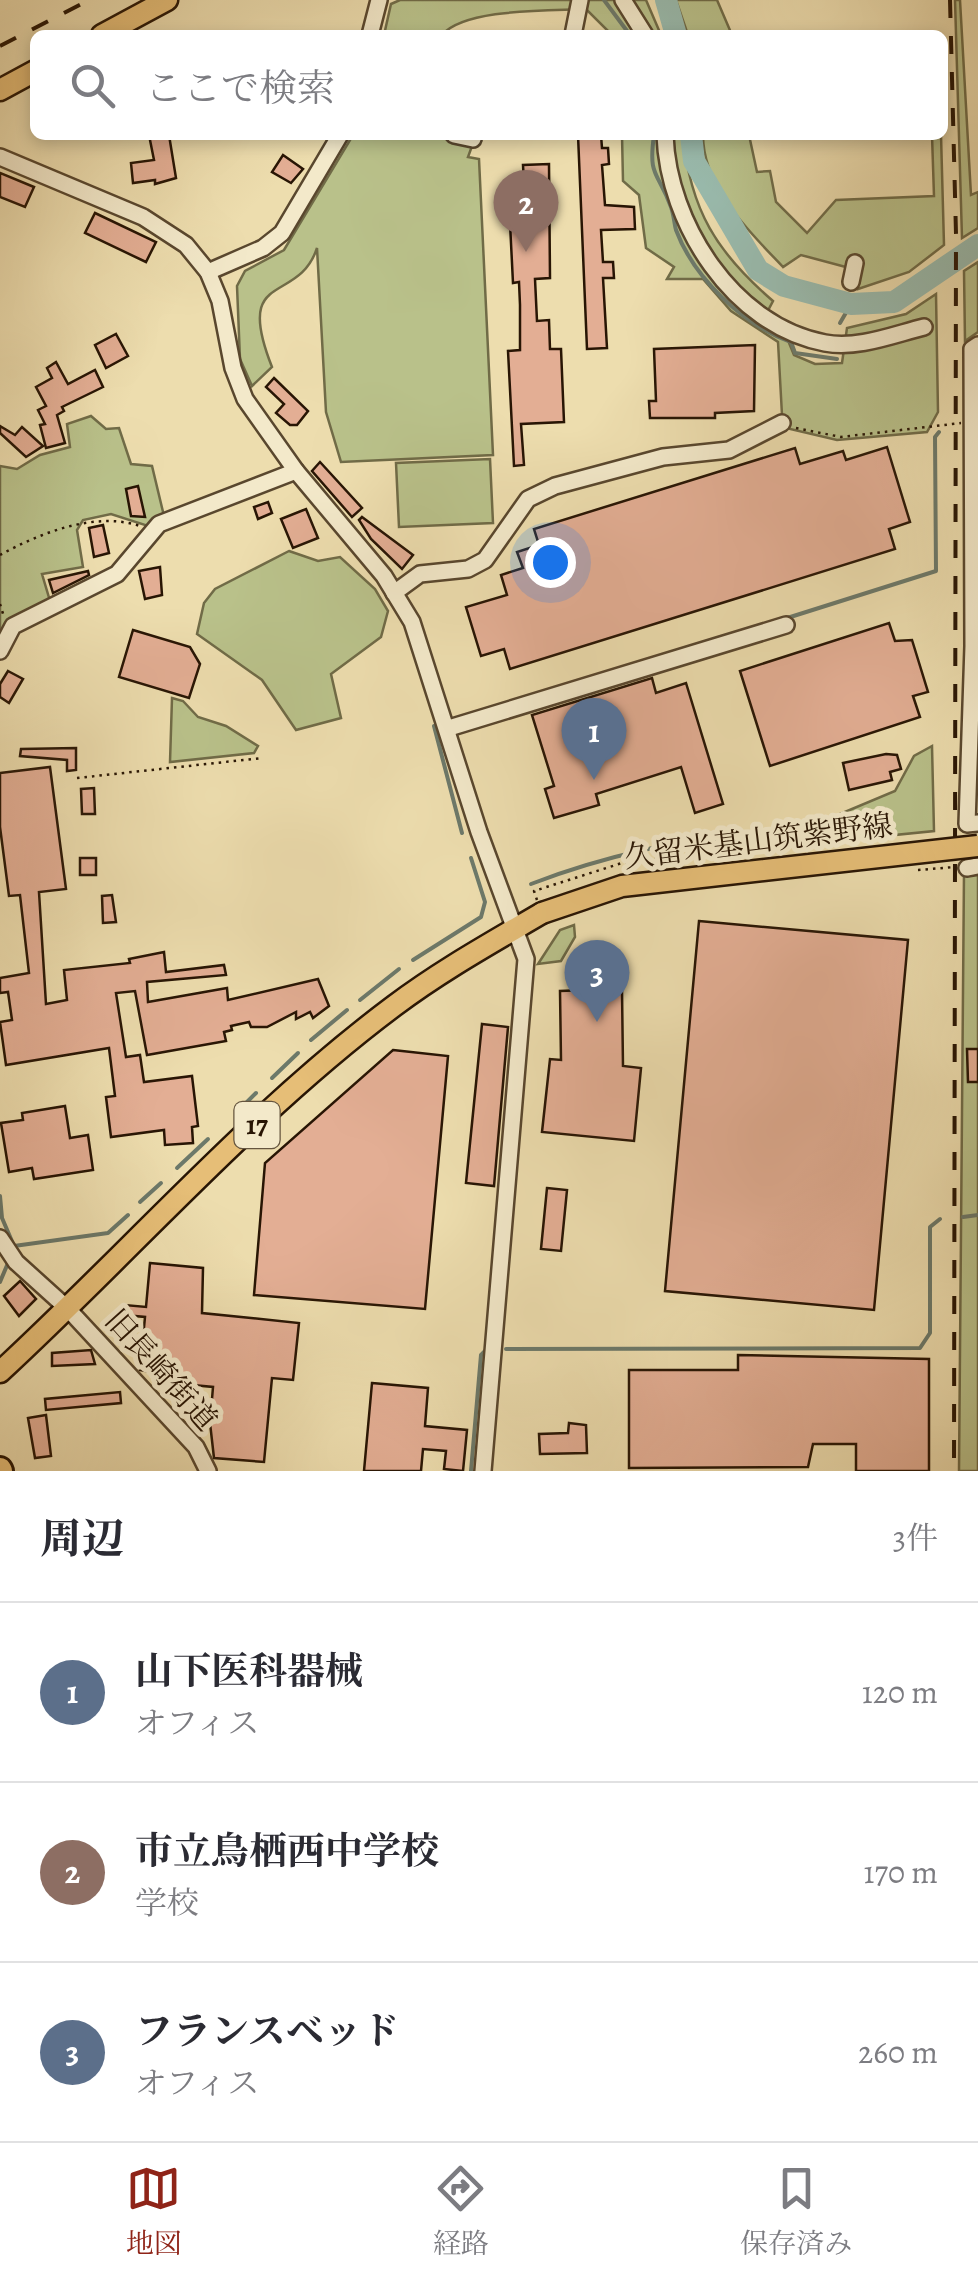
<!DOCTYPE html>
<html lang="ja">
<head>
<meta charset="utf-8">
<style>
  :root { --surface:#fff; --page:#f7f7f7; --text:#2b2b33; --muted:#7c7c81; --line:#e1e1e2; --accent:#8f2418 }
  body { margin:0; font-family:Alegreya,"Noto Serif JP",serif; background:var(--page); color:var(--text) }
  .you { position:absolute; left:550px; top:562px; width:35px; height:35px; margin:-25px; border:8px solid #fff; border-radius:50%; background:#1a73e8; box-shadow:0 0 0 15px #1a73e833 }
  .badge { display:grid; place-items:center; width:65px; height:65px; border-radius:50%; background:var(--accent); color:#fff; font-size:32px; font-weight:700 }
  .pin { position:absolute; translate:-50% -82px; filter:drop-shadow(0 2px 5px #0008) }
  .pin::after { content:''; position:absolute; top:52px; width:35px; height:30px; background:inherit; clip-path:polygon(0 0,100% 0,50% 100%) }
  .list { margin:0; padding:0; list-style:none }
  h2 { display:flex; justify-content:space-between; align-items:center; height:130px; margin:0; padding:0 40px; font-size:42px }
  h2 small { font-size:32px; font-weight:400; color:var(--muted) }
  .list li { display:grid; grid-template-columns:65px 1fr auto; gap:30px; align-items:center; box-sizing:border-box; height:180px; padding:0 40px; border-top:2px solid var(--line) }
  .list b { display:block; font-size:38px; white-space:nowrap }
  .list p { margin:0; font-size:32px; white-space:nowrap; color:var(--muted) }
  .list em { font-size:32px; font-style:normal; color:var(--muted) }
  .icon { flex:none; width:55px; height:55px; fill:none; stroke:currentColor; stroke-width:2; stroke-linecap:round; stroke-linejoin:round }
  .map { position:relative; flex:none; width:978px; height:1471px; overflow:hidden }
  .search { position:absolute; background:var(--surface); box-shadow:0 5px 15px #0003; left:30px; right:30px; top:30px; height:110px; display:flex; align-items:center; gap:25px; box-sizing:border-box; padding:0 35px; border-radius:15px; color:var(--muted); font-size:38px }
  .sheet { height:670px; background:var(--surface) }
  nav { display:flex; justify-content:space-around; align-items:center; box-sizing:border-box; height:140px; border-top:2px solid var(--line); background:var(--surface); font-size:28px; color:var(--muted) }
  nav a { display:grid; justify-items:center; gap:5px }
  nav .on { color:var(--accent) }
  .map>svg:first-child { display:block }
  .green { fill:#b9c18a; stroke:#706b47; stroke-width:2.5 }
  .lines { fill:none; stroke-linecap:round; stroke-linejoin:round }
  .stream { stroke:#6c796a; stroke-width:4 }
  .river { stroke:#99bbae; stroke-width:22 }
  .building { fill:#e3ae94; stroke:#281504; stroke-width:2.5 }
  .minor-casing { stroke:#59472e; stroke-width:20 }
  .major-casing { stroke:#281504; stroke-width:25 }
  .highway-casing { stroke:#281504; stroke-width:28 }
  .path { stroke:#281504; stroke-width:2.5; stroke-dasharray:2.5 5; stroke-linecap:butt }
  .minor { stroke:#f3e9ca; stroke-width:15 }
  .major { stroke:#e6be77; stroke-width:20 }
  .highway { stroke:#e6be77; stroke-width:22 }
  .rail { stroke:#281504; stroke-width:4; stroke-dasharray:18 18; stroke-linecap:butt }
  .major-bridge-casing { stroke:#281504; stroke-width:25; stroke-linecap:butt }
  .major-bridge { stroke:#e6be77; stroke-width:20 }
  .labels { text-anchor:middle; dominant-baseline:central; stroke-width:10; stroke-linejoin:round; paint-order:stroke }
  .shield { fill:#f3e9ca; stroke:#65553f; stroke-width:2.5 }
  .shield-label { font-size:28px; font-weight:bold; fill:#281504 }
  .street-label { font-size:30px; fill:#281504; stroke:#f3e9ca }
</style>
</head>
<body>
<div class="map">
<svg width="978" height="1471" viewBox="0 0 978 1471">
  <rect width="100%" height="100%" fill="#edddae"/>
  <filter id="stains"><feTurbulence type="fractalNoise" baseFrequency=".002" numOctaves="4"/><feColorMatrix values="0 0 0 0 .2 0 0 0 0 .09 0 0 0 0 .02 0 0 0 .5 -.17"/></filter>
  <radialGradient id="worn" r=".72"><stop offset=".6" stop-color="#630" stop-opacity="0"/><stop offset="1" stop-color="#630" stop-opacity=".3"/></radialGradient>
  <g class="green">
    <path d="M400,0h246l15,35h-49l-26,-26c-35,2 -121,-1 -144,26h-58l7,-31z"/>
    <polygon points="676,0 717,0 732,35 688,35"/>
    <polygon points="955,0 960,0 971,195 978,192 978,228 962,238"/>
    <path d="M353,135h123l-8,22 11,2 14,296 -152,7 -15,-50 -9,-164c-19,58 -84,20 -45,119l-20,19 -12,-27 -3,-73 8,-15 39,-21z"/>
    <path d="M622,135h61c7,75 34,118 90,166l-11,21 23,11 9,22 21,9 27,-1 5,-35 59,-14 30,-20 2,118 -11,20 -90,8 -47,-11 -8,-14 -4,-73 -47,-31 -28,-32h-36l7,-12 -28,-19 -7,-53 -16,-14z"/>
    <path d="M703,135h46l8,37 13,-1 6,31 31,31 29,-33 98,-4 -2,-61h9l3,110 -35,27 -51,17 -1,-19 -56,-15 -18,12c-34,-36 -80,-79 -80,-132z"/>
    <polygon points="978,262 978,332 965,341 964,271"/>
    <polygon points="91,416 106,429 119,428 131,464 152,466 164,516 148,526 111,514 83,520 77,530 83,567 42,574 50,601 0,637 0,466 17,469 40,455 70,447 67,424"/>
    <polygon points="490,459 493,523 399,527 396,463"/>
    <polygon points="289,551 318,561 340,557 375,589 388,611 381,637 331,674 341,718 296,730 262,680 197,634 204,603 215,589"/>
    <polygon points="172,698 183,701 198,717 226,726 258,746 254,753 170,762"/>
    <polygon points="932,746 934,831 805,844 809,827 895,791 914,756"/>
    <polygon points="978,871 978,1471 959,1471 964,873"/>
    <polygon points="574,925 575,937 561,961 538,964 560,930"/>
  </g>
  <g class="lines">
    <g class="stream">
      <polyline points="604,0 630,35"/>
      <path d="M654,135c-6,43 4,36 17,72 3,8 3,16 5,23 18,48 67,95 115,112l4,11 42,6"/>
      <polyline points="840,323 851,304"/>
      <polyline points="784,619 936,571 935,437 939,432"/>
      <polyline points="434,726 462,833"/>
      <path d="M531,884c49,-19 176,-58 224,-41"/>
      <polyline points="413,960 481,917 485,902 471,858"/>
      <polyline points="360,1000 399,969"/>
      <polyline points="311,1040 347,1010"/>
      <polyline points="272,1078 298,1053"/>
      <polyline points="246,1103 256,1093"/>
      <polyline points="177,1168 208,1139"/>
      <polyline points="0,1196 2,1218 14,1246 108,1233 128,1215"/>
      <polyline points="140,1202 161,1183"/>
      <polyline points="963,1217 978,1215"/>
      <polyline points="0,1282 8,1263"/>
      <polyline points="506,1349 920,1348 930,1333 930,1227 940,1219"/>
      <polyline points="471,1471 481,1355 486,1350"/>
    </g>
    <g class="river">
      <polyline points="666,0 676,35"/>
      <polyline points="691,135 694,161 758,270 784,286 851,304 894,302 978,245"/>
    </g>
  </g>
  <g class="building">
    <polygon points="149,135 169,135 176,178 155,184 155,180 133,183 131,163 154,160"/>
    <polygon points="578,135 601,135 602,148 608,148 609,164 602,165 605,205 634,207 635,229 601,230 603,262 613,262 614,278 603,278 607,348 587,349"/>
    <polygon points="283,155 303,169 291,183 272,172"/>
    <polygon points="549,164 550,278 535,279 537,321 549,320 550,349 561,349 564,422 521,424 524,465 514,466 508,351 520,350 520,305 519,282 513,283 509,203 525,202 523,165"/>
    <polygon points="0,173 34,187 25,207 0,197"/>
    <polygon points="95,213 156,242 146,262 85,233"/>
    <polygon points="116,334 128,356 106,368 95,345"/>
    <polygon points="755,345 754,411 715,413 715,418 650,418 649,401 656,401 654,349"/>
    <polygon points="56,362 68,384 95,370 103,387 62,407 64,411 57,415 65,443 46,448 40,425 45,424 38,410 46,406 36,387 52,378 47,368"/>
    <polygon points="274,378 308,411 297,425 290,425 276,413 284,404 266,387"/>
    <polygon points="0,426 15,435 22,427 43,446 26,457 0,433"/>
    <polygon points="887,447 910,522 889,529 895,549 510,669 504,649 481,656 466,607 507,595 501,575 523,568 517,552 539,545 534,529 795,448 800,464 843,451 846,460"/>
    <polygon points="320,462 362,508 352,517 312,471"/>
    <polygon points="138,486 145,517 131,516 126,489"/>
    <polygon points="268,502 272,513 258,519 254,507"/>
    <polygon points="306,509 318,538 293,548 281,519"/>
    <polygon points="362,517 413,555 402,569 371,539 359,520"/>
    <polygon points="103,525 109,553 94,557 89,528"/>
    <polygon points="160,567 162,595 145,599 139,571"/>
    <polygon points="88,571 89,575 53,593 49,580"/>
    <polygon points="889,623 895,641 912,640 928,692 913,696 920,717 770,766 740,671"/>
    <polygon points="133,630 190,647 200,664 189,698 119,677"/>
    <polygon points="8,671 23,679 9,703 0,697 0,684"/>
    <polygon points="652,678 656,693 686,683 723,804 695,813 681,767 596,794 599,805 554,818 545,789 554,786 532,715"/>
    <polygon points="76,748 76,770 67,771 67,760 20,756 21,749"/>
    <polygon points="886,754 897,755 901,769 890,772 892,780 849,790 843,763"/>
    <polygon points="50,767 66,889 39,892 46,1004 67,1000 64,970 130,963 129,959 164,952 166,972 224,965 226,975 147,982 148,1002 227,988 228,1000 318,979 329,1006 313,1018 310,1012 296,1019 296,1012 267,1027 251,1027 249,1022 231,1026 232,1030 224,1032 226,1041 147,1055 135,991 116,993 126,1057 140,1055 144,1082 192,1076 198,1126 192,1127 193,1143 165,1145 164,1130 111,1137 106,1097 115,1096 109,1048 6,1065 0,1022 12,1020 8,992 0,993 0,978 29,973 20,895 9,896 0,827 0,773"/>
    <polygon points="94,788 95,814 82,814 81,789"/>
    <rect x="80" y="858" width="16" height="17"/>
    <polygon points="112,895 116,922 103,923 102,896"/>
    <polygon points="699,921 908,940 874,1310 665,1291"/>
    <polygon points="613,989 622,991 623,1066 641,1068 634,1141 542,1132 550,1059 561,1060 560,991"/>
    <polygon points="482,1024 508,1027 494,1186 466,1183"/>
    <polygon points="967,1049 978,1049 978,1082 968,1082"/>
    <polygon points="393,1050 448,1056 425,1309 254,1295 265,1163"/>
    <polygon points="65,1106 70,1138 88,1135 93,1170 34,1179 32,1168 9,1172 1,1123 23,1120 22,1113"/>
    <polygon points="547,1188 567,1190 561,1251 541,1249"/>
    <polygon points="150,1263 203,1268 202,1313 299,1323 293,1380 272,1378 264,1462 214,1458 210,1423 213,1387 171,1383 171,1376 140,1370 145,1317 124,1315 125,1305 146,1307"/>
    <polygon points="20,1281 36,1299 19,1316 4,1296"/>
    <polygon points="91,1350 95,1364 52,1366 52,1353"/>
    <polygon points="738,1355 929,1359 929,1471 856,1471 856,1444 813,1444 808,1467 629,1468 629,1370 738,1370"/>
    <polygon points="372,1383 428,1388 425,1426 467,1430 463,1471 444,1469 446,1451 423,1449 421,1471 364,1471"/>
    <polygon points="120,1392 121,1403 46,1410 45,1399"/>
    <polygon points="46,1415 51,1456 35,1458 28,1418"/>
    <polygon points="569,1423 586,1425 587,1453 540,1454 539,1434 568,1433"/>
  </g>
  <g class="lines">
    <g class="minor-casing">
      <g id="minor">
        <polyline points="623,0 645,35"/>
        <polyline points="370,35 379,0"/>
        <polyline points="573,35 580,0"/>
        <polyline points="454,135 473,139"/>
        <path d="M665,135c3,88 68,191 160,208 33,6 67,-8 99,-16"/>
        <polyline points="0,157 143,217 186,245 208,272 220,301 233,368 245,399 296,471 384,576 412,622 479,832 526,959 483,1471"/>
        <polyline points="208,272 263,248 282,233 340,135"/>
        <polyline points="851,282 855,263"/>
        <polyline points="978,345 972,349 973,646 967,824 978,823"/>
        <polyline points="394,593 420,574 468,569 485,560 528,499 555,486 663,457 729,450 782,423"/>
        <polyline points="0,651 13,626 117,574 159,524 296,471"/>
        <polyline points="449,728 786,625"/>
        <polyline points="967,868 978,866"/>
        <polyline points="0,1238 16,1262 68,1309 196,1447 208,1471"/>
      </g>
    </g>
    <g class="major-casing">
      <g id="major">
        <polyline points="102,35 167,0"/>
        <polyline points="0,90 35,71"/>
        <path d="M0,1372c131,-121 251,-259 394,-366 48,-36 97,-63 148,-93"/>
      </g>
    </g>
    <g class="highway-casing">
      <polyline id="highway" points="0,1469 1,1471"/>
    </g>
    <g class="path">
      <polyline points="796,428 841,437 961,423"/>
      <path d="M0,555c40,-22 95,-44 140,-29"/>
      <polyline points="0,604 4,617"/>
      <polyline points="77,778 262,758"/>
      <polyline points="918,870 955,867"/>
      <polyline points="537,900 534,891 622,863 735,849 744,855"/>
    </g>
    <use href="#minor" class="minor"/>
    <use href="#major" class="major"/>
    <use href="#highway" class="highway"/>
    <g class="rail">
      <polyline points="950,0 956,234 954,1471"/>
      <polyline points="0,46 89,0"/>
    </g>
    <g class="major-bridge-casing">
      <polyline id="major-bridge" points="542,913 622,886 978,846"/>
    </g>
    <use href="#major-bridge" class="major-bridge"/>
  </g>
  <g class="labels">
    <rect class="shield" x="234.5" y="1102" width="45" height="46" rx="8"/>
    <g class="shield-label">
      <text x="257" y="1125">17</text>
    </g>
    <g class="street-label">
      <text transform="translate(758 841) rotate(-7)">久留米基山筑紫野線</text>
      <text transform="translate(161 1370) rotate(48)">旧長崎街道</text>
    </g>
  </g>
  <rect width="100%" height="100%" filter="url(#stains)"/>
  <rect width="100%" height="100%" fill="url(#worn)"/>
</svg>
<div class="you"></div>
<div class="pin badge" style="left:594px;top:780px;background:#5c6f8a">1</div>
<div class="pin badge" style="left:526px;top:252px;background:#8d6e63">2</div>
<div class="pin badge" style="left:597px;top:1022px;background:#5c6f8a">3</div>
<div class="search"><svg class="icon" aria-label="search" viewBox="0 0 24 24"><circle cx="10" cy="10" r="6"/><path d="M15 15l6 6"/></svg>ここで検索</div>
</div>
<section class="sheet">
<h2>周辺<small>3件</small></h2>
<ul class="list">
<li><span class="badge" style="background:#5c6f8a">1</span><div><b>山下医科器械</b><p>オフィス</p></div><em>120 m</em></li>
<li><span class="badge" style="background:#8d6e63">2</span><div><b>市立鳥栖西中学校</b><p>学校</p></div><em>170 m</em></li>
<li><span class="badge" style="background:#5c6f8a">3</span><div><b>フランスベッド</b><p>オフィス</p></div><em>260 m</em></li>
</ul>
</section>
<nav>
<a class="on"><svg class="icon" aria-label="map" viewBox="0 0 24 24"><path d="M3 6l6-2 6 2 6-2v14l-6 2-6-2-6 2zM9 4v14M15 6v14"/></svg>地図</a>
<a><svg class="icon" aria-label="directions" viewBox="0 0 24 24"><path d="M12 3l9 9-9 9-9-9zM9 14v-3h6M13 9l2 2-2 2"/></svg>経路</a>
<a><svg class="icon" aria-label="saved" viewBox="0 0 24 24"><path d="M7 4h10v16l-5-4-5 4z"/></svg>保存済み</a>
</nav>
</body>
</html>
